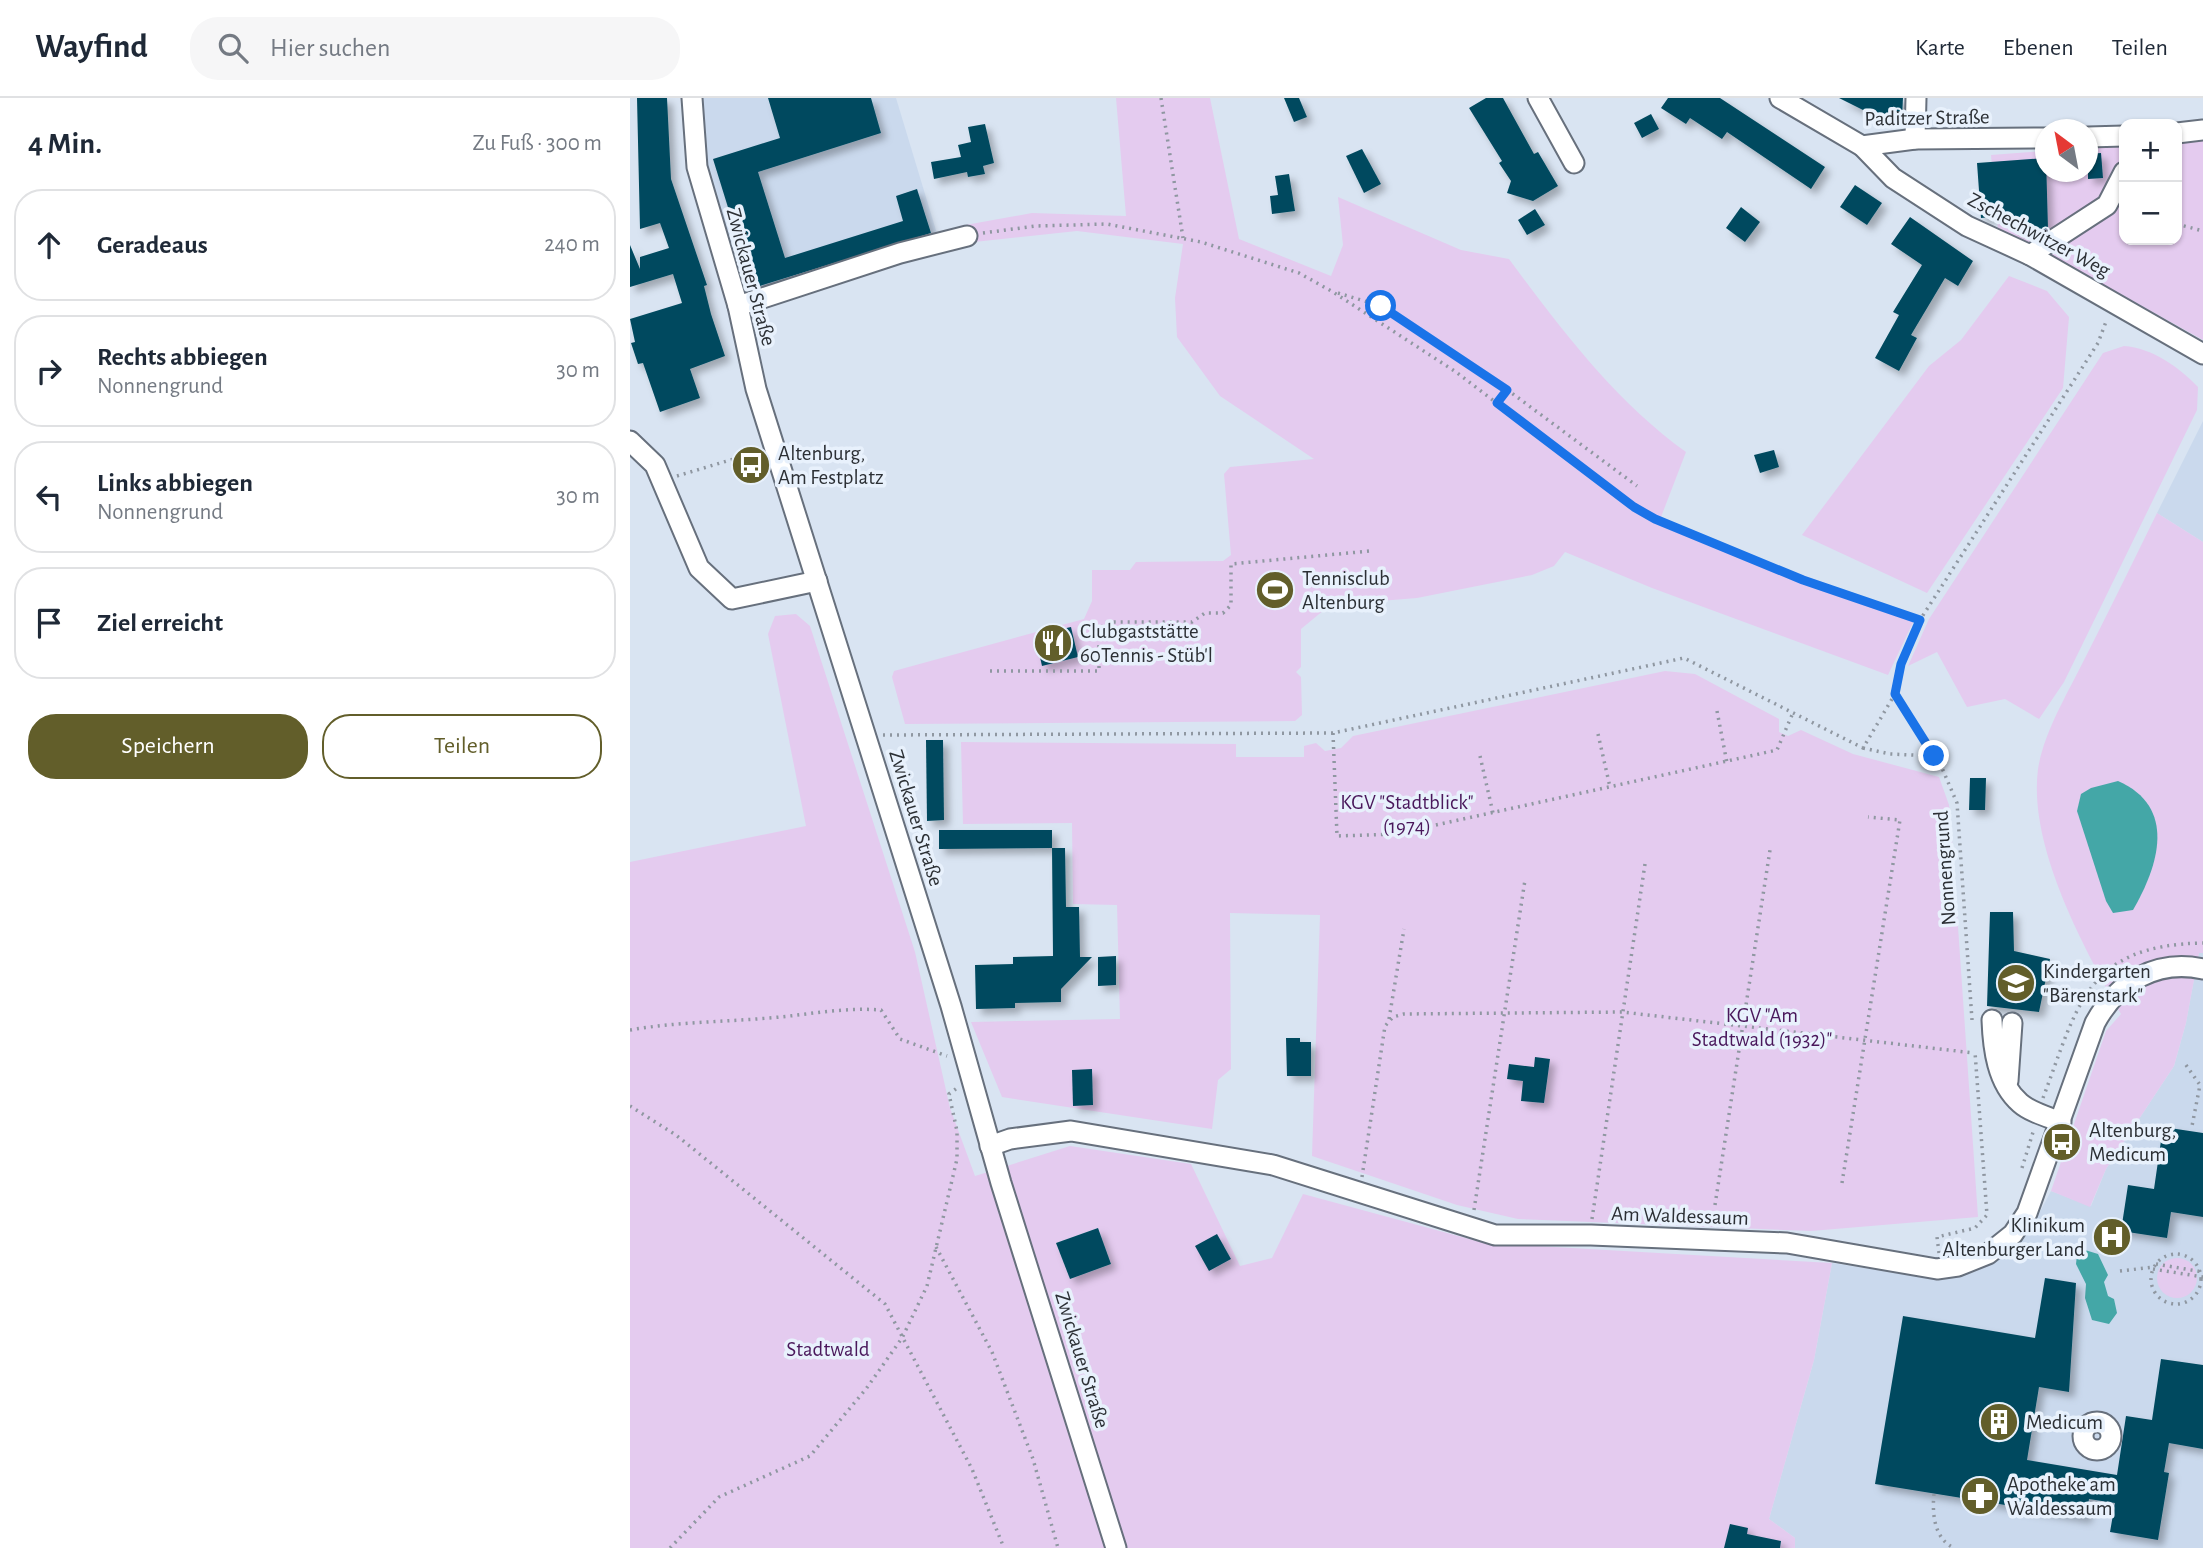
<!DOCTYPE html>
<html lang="de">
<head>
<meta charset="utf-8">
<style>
  :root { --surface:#fff; --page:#f6f6f7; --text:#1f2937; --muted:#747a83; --line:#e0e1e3; --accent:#625e2a }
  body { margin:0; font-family:"Alegreya Sans",sans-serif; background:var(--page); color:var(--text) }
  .controls { position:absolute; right:21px; top:21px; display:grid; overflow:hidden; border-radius:14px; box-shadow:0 2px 5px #0004 }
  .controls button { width:63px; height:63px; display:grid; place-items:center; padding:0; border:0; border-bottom:2px solid var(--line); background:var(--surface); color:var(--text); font:35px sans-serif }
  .compass { position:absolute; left:1405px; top:21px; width:63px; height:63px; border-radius:50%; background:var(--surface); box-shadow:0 2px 5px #0004; rotate:328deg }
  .stop { position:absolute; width:21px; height:21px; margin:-16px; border:5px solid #1a73e8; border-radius:50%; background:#fff }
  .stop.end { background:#1a73e8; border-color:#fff; box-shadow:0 2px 7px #0008 }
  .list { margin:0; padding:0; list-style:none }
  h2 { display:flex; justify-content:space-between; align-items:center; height:91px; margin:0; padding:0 28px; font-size:30px }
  h2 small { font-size:23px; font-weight:400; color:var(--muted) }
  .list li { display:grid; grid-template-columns:46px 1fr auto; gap:21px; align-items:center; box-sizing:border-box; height:112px; margin:0 14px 14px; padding:0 14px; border:2px solid var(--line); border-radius:28px }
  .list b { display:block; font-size:26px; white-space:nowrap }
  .list p { margin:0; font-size:23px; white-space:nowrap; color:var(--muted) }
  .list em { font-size:23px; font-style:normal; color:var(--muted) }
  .actions { display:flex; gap:14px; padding:21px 28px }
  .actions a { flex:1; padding:16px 0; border:2px solid var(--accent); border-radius:28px; text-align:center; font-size:24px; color:var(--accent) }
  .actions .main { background:var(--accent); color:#fff }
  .icon { flex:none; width:38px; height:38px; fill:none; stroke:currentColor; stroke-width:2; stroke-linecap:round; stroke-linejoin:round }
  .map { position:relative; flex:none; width:1573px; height:1450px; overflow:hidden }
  header { display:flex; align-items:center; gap:42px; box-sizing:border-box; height:98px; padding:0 35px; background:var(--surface); border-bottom:2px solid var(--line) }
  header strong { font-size:33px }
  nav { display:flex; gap:38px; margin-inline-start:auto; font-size:24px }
  .search { width:490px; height:63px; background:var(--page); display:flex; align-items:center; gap:18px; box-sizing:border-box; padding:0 24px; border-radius:28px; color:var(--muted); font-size:26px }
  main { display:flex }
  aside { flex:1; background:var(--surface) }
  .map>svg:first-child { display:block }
  .built { fill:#cad9ed }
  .green { fill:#e4cbef; fill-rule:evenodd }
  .water { fill:#44a7a7 }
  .building { fill:#004a5f; filter:url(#shadow) }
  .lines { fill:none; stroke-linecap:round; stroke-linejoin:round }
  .minor-casing { stroke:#67707d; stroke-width:23 }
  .path { stroke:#8f97a1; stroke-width:3.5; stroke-dasharray:2 5; stroke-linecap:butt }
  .minor { stroke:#fff; stroke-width:19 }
  .route { stroke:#1a73e8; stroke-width:9 }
  .labels { text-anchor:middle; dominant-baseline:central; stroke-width:7; stroke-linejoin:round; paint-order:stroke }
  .street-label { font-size:21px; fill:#2c3035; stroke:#e8f1fc }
  .poi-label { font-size:21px; fill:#2c3035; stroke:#e8f1fc; text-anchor:start }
  .park-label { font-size:21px; fill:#49175b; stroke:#e8f1fc }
</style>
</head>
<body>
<header>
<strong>Wayfind</strong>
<div class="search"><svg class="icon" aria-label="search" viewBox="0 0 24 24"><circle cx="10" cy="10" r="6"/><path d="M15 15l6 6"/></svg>Hier suchen</div>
<nav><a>Karte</a><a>Ebenen</a><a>Teilen</a></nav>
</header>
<main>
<aside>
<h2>4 Min.<small>Zu Fuß · 300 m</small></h2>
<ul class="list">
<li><svg class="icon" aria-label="ahead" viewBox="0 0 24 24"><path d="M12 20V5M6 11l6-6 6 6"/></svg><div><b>Geradeaus</b></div><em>240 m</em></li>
<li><svg class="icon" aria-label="right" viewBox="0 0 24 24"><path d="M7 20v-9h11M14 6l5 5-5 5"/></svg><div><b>Rechts abbiegen</b><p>Nonnengrund</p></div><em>30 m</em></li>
<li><svg class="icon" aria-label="left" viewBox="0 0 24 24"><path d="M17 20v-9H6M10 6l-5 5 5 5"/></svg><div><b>Links abbiegen</b><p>Nonnengrund</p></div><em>30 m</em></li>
<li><svg class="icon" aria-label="arrive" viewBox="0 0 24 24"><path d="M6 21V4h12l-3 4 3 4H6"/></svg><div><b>Ziel erreicht</b></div></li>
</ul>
<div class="actions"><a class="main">Speichern</a><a>Teilen</a></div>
</aside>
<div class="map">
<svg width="1573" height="1450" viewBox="0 0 1573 1450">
  <defs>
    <filter id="shadow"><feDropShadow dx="5.5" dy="5.5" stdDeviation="3.5" flood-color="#0004"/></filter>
  </defs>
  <rect width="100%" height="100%" fill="#d9e4f2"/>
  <g class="built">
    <polygon points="72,0 266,0 308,139 115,200 74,69"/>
    <polygon points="1573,323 1573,444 1527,415"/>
    <polygon points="1569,854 1573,855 1573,1450 1165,1450 1165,1440 1139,1421 1184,1262 1202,1165 1311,1182 1343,1174 1378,1153 1404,1125 1421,1093 1461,1108 1476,1071 1544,968 1556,925"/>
  </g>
  <g class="green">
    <path d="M486,0h94l29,141 92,37 12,-31 -5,-48 123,53 48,9c51,69 106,142 177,193l-25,65 133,55 122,44 -28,59 -236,-87 -87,-36 -11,14 -22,9 -115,23 -87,7 -29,24v38l-5,5 5,5 1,38 -7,6 -390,3 -13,-47 2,-6 190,-52 8,-18v-31h38l6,-8 87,-1 8,-6 -7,-81 6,-7 84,-8 -94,-63 -43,-59 -2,-39 8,-54 -106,-13 -131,14 14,-19 72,-13 94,3z"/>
    <polygon points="1573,42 1573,242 1431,163 1368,133 1361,57 1415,53 1416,74 1458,74 1458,50 1494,48 1494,142 1547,142 1547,44"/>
    <polygon points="1379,178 1417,193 1439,219 1433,290 1297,495 1172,437 1299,268 1331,242"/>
    <path d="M1494,248c28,2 55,21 74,41l-1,23 -133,272 -25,37 -34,-20 -38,8 -30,-55 -29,14 21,-47 174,-266z"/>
    <path d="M1527,415l46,29v411h-4l-13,70 -12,43 -68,103 -16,38 -39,-16 55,-160 15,-17c-37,-66 -93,-167 -83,-245 6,-36 27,-71 43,-103 26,-51 51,-102 76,-153z"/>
    <path d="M166,516l14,12 105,326 35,156 25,68 95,-30 121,18 49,102 32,-8 31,-64 181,49 348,20 -18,97 -45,159 26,19v10h-1165v-686l176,-36 -38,-192 7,-18zM468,1130l13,36 -41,15 -14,-36z"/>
    <polygon points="1035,573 1065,576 1149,621 1149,634 1158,638 1171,632 1223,656 1309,679 1319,707 1321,727 1348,1119 1181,1133 888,1121 827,1107 682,1058 690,817 600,815 601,971 588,982 582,1031 372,999 341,924 490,921 487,807 443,806 442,725 333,726 331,644 606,646 606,659 674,659 674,648 686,645 695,653 711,650 723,638"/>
    <circle cx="1547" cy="1180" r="20"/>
  </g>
  <g class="water">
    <path d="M1488,683c59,26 41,84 15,129l-20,3 -7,-12 -29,-90 4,-17 10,-6z"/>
    <polygon points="1455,1152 1468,1156 1478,1177 1474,1184 1478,1198 1484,1201 1487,1215 1479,1226 1462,1222 1455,1200 1456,1186 1446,1166 1447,1157"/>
  </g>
  <g class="building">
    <polygon points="7,0 37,0 41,81 77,187 74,188 81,216 95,258 60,271 70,300 30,314 13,265 8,266 1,245 5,244 0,221 52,205 43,176 0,189 0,147 10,171 10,159 39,150 30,125 10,131"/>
    <polygon points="138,0 241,0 251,35 128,74 155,160 273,123 266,98 287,91 301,135 123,190 83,61 150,40"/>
    <polygon points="654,0 669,0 677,19 664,24"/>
    <polygon points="856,0 873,0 904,56 908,54 928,88 903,103 877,95 881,83 869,65 872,63 839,10"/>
    <polygon points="1038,0 1090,0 1195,69 1181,91 1097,34 1092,41 1060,20 1056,26 1031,10"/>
    <polygon points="1209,0 1273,0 1272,18 1243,17"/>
    <polygon points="1021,16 1029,31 1012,40 1004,25"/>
    <polygon points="355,26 364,65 353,68 355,76 338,79 337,74 304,81 301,64 331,59 328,47 341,44 338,29"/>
    <polygon points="732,51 751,86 734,95 716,58"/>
    <polygon points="1471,55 1473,80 1458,81 1458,56"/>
    <polygon points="1416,60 1418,131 1385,134 1384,117 1351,120 1347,65"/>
    <polygon points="659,76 665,113 642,116 640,98 648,97 645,78"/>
    <polygon points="1225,87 1252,105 1237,127 1210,109"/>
    <polygon points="1111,109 1130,124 1115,144 1096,130"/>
    <polygon points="905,111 915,127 897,137 888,122"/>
    <polygon points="1280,119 1343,163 1328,188 1315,180 1281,237 1287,240 1269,273 1245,260 1269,217 1263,214 1292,167 1261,146"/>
    <polygon points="1144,352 1149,369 1130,375 1124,357"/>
    <polygon points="441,529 448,559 412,568 405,537"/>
    <polygon points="296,642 313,642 314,722 297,723"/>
    <polygon points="1340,680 1356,680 1355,712 1339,712"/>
    <polygon points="309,732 422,732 422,750 309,751"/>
    <polygon points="422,750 435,750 436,809 449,809 450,859 462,859 431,891 431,904 385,905 385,910 346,911 345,867 383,866 383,859 423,858"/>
    <polygon points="1360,814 1383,814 1384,853 1420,861 1409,914 1357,908"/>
    <polygon points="486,858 486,887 468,888 468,859"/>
    <polygon points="656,940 670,940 670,944 681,944 681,978 657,978"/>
    <polygon points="905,959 920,961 914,1005 891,1003 893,983 877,981 879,966 904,969"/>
    <polygon points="462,971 463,1007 443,1008 442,972"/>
    <polygon points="1533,1029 1573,1035 1573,1119 1541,1114 1537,1140 1491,1133 1498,1087 1524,1091"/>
    <polygon points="468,1130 481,1166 440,1181 426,1145"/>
    <polygon points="587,1136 601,1161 579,1173 565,1148"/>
    <polygon points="1415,1180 1446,1185 1439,1294 1409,1289 1397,1362 1487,1377 1496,1318 1522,1322 1531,1261 1573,1267 1573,1351 1539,1345 1534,1374 1539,1375 1528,1442 1480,1434 1485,1405 1459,1401 1456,1420 1245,1386 1273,1218 1405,1240"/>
    <polygon points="1100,1426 1118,1430 1117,1436 1151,1443 1150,1450 1094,1450"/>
  </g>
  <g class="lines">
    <g class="minor-casing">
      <g id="minor">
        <polyline points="62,0 67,69 108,208 126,291 321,908 371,1085 486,1450"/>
        <polyline points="908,0 944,65"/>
        <polyline points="1150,0 1232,48 1263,80 1337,128 1400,157 1573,256"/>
        <polyline points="1547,35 1573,32"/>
        <polyline points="1458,39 1494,38"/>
        <polyline points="1285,41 1286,0"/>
        <polyline points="1232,48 1285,41 1416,40"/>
        <polyline points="1400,157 1477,107 1494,74"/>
        <polyline points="108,208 270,155 337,138"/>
        <polyline points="0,343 25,367 69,470 102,501 187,483"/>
        <path d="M1362,922c1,28 5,63 28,83 10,9 28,14 41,19"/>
        <polyline points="1378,983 1382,925"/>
        <path d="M360,1048l20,-7 61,-8 202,34 222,70h96l196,8 150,26 21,-3 30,-12 25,-20 14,-21 68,-190c22,-41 62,-64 108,-54"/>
        <circle cx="1467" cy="1338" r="14"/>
      </g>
    </g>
    <g class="path">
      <polyline points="531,0 553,140"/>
      <polyline points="1547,126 1573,133"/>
      <polyline points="353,135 406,128 477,126 571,144 669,175 703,194 826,274 979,391 1025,421 1173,482 1290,522"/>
      <polyline points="708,195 751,208 777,223 852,273 1007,388"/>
      <polyline points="867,305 877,292"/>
      <polyline points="47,378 127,354"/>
      <polyline points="360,573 469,573 469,532 477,524 562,524 575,515 593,515 601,507 601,466 740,453"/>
      <polyline points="1087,613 1097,665"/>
      <polyline points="703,635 707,738 765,736 1147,652 1162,617"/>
      <polyline points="968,636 980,689"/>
      <polyline points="253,637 703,635 1054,560 1233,650 1265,596"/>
      <polyline points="1233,650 1260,656 1304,658"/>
      <polyline points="850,658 863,715"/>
      <polyline points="759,921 774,831"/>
      <polyline points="1342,922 1327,705 1312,670 1265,596 1271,566 1290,522 1468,245 1477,221"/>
      <path d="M0,932c46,-8 92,-8 139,-12 38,-3 74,-11 112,-8l19,29 47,17"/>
      <polyline points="1556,967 1570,987 1562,1028"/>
      <path d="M1413,1000c35,-93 43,-153 160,-155"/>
      <polyline points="0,1008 46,1037 255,1206 342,1371 374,1450"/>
      <polyline points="1392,1070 1404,1031"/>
      <polyline points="732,1079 755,928 763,919 774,916 992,914 1344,955"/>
      <polyline points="1212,1085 1270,722 1238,719"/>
      <polyline points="1085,1107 1140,752"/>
      <polyline points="844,1112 895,782"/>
      <polyline points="962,1121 1015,766"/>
      <polyline points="306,1149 362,1254 403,1361 428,1450"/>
      <polyline points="1309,1155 1307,1139 1345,1130 1357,1117 1345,954"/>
      <circle cx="1546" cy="1181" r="25"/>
      <polyline points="1526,1166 1573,1174"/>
      <polyline points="1523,1171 1573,1179"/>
      <polyline points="1490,1173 1524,1169"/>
      <path d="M1304,1396c-2,19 0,45 20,54"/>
      <polyline points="40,1450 89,1399 180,1358 236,1291 272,1240 297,1188 327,1061 327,1033 319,996 327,990"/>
    </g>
    <use href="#minor" class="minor"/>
  </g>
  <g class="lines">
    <polyline class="route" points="751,208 877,292 867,305 1004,409 1025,421 1173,482 1290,522 1271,566 1265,596 1304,658"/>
  </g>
  <defs>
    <g id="bus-disc" transform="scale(2.0125)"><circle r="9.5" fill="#625e2a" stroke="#e8f1fc"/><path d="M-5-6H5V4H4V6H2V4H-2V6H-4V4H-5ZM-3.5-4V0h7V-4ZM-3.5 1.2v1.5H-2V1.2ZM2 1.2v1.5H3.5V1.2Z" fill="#fff"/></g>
    <g id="stadium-disc" transform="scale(2.0125)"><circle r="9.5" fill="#625e2a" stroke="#e8f1fc"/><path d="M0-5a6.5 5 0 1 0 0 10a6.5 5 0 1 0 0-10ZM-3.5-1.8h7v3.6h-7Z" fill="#fff"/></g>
    <g id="restaurant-disc" transform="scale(2.0125)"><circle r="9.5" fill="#625e2a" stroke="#e8f1fc"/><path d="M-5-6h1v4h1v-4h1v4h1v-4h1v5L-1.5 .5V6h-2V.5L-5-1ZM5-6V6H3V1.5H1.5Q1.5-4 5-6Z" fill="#fff"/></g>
    <g id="school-disc" transform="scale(2.0125)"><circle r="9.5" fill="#625e2a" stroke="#e8f1fc"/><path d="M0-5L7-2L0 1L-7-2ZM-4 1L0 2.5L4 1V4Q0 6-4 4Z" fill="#fff"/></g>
    <g id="hospital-disc" transform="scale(2.0125)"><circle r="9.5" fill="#625e2a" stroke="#e8f1fc"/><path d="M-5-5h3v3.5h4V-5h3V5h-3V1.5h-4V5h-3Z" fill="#fff"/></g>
    <g id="building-disc" transform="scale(2.0125)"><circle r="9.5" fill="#625e2a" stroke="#e8f1fc"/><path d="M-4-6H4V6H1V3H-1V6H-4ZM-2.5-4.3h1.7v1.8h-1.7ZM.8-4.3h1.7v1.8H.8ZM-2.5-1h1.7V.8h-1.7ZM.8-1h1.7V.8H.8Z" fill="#fff"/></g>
    <g id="pharmacy-disc" transform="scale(2.0125)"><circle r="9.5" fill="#625e2a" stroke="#e8f1fc"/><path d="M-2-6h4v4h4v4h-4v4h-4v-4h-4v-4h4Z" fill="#fff"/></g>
  </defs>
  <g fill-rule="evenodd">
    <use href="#bus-disc" x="121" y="367"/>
    <use href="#stadium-disc" x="645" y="492"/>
    <use href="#restaurant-disc" x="423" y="545"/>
    <use href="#school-disc" x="1386" y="885"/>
    <use href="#bus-disc" x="1432" y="1044"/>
    <use href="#hospital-disc" x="1482" y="1139"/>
    <use href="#building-disc" x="1369" y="1324"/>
    <use href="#pharmacy-disc" x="1350" y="1398"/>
  </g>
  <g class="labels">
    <g class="street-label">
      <text transform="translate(1297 20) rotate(-1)">Paditzer Straße</text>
      <text transform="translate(1409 137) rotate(28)">Zschechwitzer Weg</text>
      <text transform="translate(121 179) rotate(75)">Zwickauer Straße</text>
      <text transform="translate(286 720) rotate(73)">Zwickauer Straße</text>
      <text transform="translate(1315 770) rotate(-94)">Nonnengrund</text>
      <text transform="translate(1050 1118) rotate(2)">Am Waldessaum</text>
      <text transform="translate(452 1262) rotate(73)">Zwickauer Straße</text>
    </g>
    <g class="poi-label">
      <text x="148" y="355">Altenburg,<tspan x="148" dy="24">Am Festplatz</tspan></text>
      <text x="672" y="480">Tennisclub<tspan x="672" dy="24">Altenburg</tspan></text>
      <text x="450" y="533">Clubgaststätte<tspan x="450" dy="24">60Tennis - Stüb'l</tspan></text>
      <text x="1413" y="873">Kindergarten<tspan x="1413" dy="24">"Bärenstark"</tspan></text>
      <text x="1459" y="1032">Altenburg,<tspan x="1459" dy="24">Medicum</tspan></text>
      <text x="1455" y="1127" text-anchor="end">Klinikum<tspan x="1455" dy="24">Altenburger Land</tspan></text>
      <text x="1396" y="1324">Medicum</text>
      <text x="1377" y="1386">Apotheke am<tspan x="1377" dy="24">Waldessaum</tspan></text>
    </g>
    <g class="park-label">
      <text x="777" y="704">KGV "Stadtblick"<tspan x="777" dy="24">(1974)</tspan></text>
      <text x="1132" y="917">KGV "Am<tspan x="1132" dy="24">Stadtwald (1932)"</tspan></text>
      <text x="198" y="1251">Stadtwald</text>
    </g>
  </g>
</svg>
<div class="controls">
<button>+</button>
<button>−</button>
</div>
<svg class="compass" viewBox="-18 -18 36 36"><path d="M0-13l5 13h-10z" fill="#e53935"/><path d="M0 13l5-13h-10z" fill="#747a83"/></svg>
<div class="stop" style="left:751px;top:208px"></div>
<div class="stop end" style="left:1304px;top:658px"></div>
</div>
</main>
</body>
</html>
